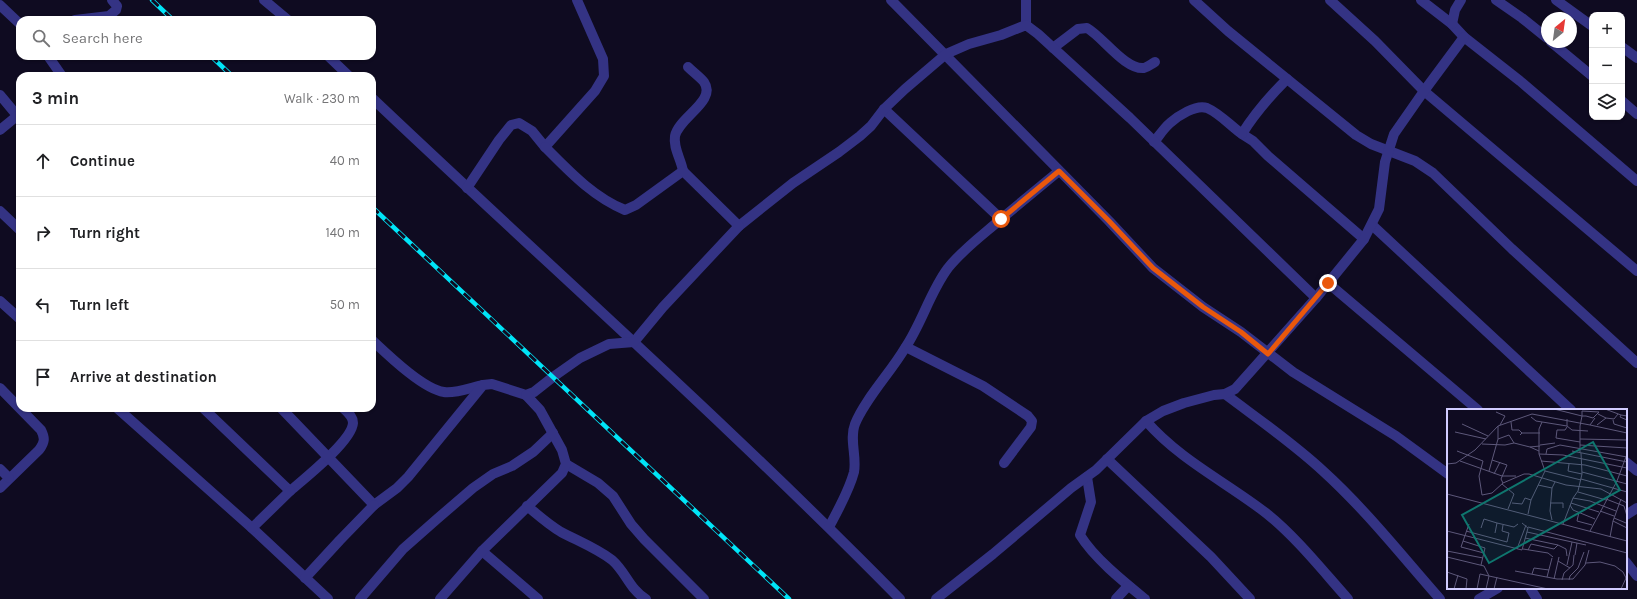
<!DOCTYPE html>
<html lang="en">
<head>
<meta charset="utf-8">
<style>
  :root { --surface:#fff; --page:#f6f6f6; --text:#202124; --muted:#757577; --line:#e0e0e0 }
  body { margin:0; font-family:Karla,sans-serif; background:var(--page); color:var(--text) }
  .controls { position:absolute; right:12px; top:12px; display:grid; overflow:hidden; border-radius:8px; box-shadow:0 1px 3px #0004 }
  .controls button { width:36px; height:36px; display:grid; place-items:center; padding:0; border:0; border-bottom:1px solid var(--line); background:var(--surface); color:var(--text); font:20px sans-serif }
  .compass { position:absolute; left:1541px; top:12px; width:36px; height:36px; border-radius:50%; background:var(--surface); box-shadow:0 1px 3px #0004; rotate:29deg }
  .stop { position:absolute; width:12px; height:12px; margin:-9px; border:3px solid #ea580c; border-radius:50%; background:#fff }
  .stop.end { background:#ea580c; border-color:#fff; box-shadow:0 1px 4px #0008 }
  .list { margin:0; padding:0; list-style:none }
  h2 { display:flex; justify-content:space-between; align-items:center; height:52px; margin:0; padding:0 16px; font-size:17px }
  h2 small { font-size:13px; font-weight:400; color:var(--muted) }
  .list li { display:grid; grid-template-columns:26px 1fr auto; gap:12px; align-items:center; box-sizing:border-box; height:72px; padding:0 16px; border-top:1px solid var(--line) }
  .list b { display:block; font-size:15px; white-space:nowrap }
  .list em { font-size:13px; font-style:normal; color:var(--muted) }
  .icon { flex:none; width:22px; height:22px; fill:none; stroke:currentColor; stroke-width:2; stroke-linecap:round; stroke-linejoin:round }
  .map { position:relative; flex:none; width:1637px; height:599px; overflow:hidden }
  .search { position:absolute; background:var(--surface); box-shadow:0 1px 3px #0004; left:16px; top:16px; width:360px; height:44px; display:flex; align-items:center; gap:10px; box-sizing:border-box; padding:0 14px; border-radius:12px; color:var(--muted); font-size:15px }
  .panel { position:absolute; background:var(--surface); box-shadow:0 1px 3px #0004; left:16px; top:72px; width:360px; height:340px; border-radius:12px }
  .map>svg:first-child { display:block }
  .lines { fill:none; stroke-linecap:round; stroke-linejoin:round }
  .minor { stroke:#343384; stroke-width:10 }
  .rail-casing { stroke:#00e4f7; stroke-width:4.5 }
  .rail { stroke:#0f0b21; stroke-width:3; stroke-dasharray:9; stroke-linecap:butt }
  .route { stroke:#ea580c; stroke-width:5 }
  .inset-road { fill:none; stroke:#5d587a; stroke-width:1 }
  .view { fill:#0f766e; fill-opacity:0.15; stroke:#0f766e; stroke-width:2 }
  .inset-edge { fill:none; stroke:#d1ccff; stroke-width:2 }
</style>
</head>
<body>
<div class="map">
<svg width="1637" height="599" viewBox="0 0 1637 599">
  <rect width="100%" height="100%" fill="#0f0b21"/>
  <g class="lines">
    <g class="minor">
      <polyline points="264,0 288,20"/>
      <polyline points="891,0 1109,221 1153,268 1203,307 1241,332 1293,372 1396,436 1448,474"/>
      <polyline points="1194,0 1228,31 1356,135 1371,144 1415,161 1433,173 1512,249 1637,363"/>
      <polyline points="1330,0 1375,41 1424,91 1637,271"/>
      <polyline points="1421,0 1452,24 1464,37 1520,81 1637,181"/>
      <polyline points="1496,0 1522,18 1547,38"/>
      <polyline points="1556,0 1592,26"/>
      <polyline points="0,5 20,24"/>
      <polyline points="75,20 109,16 116,10 117,6 112,0"/>
      <polyline points="1452,24 1455,10 1461,0"/>
      <polyline points="1026,25 1026,0"/>
      <polyline points="1551,42 1592,76"/>
      <polyline points="1622,47 1637,58"/>
      <path d="M1053,48l25,-19 9,-1c16,9 38,42 57,40 4,-1 7,-4 11,-6"/>
      <polyline points="48,56 62,76"/>
      <polyline points="328,56 349,76"/>
      <path d="M1287,79c-17,17 -32,34 -45,55l11,7 15,15 96,83"/>
      <polyline points="0,95 20,119"/>
      <path d="M372,98c176,167 358,328 528,501"/>
      <polyline points="1622,101 1637,114"/>
      <polyline points="884,109 1001,219 1059,171"/>
      <polyline points="0,130 17,116"/>
      <path d="M1154,142c5,-6 10,-14 16,-19 8,-7 26,-19 37,-15 12,5 24,18 35,26"/>
      <path d="M683,171c-2,-12 -10,-23 -8,-35 4,-19 42,-35 29,-54 -4,-5 -11,-10 -16,-15"/>
      <polyline points="467,188 499,140 511,125 519,123 532,131 545,147 595,91 604,76 603,59 577,0"/>
      <polyline points="0,211 20,230"/>
      <polyline points="1372,225 1571,410"/>
      <polyline points="739,226 793,183 839,152 860,136 871,126 884,109 905,89 946,54 969,44 1001,35 1026,25 1038,34 1130,118 1316,298"/>
      <polyline points="1328,283 1478,410"/>
      <polyline points="0,301 20,319"/>
      <path d="M372,340c16,15 51,49 72,52 10,2 29,-5 39,-7"/>
      <polyline points="906,347 983,386 1028,416 1032,421 1031,427 1004,463"/>
      <path d="M0,388l41,42c4,8 4,12 -2,20l-39,38"/>
      <path d="M1225,394c33,25 68,49 98,77 43,39 79,85 117,128"/>
      <polyline points="117,408 252,528 328,599"/>
      <path d="M203,408l87,83c14,-12 62,-50 63,-68 0,-7 -6,-11 -10,-15"/>
      <path d="M281,408l93,97 23,-17 11,-11 75,-92 9,-1 34,11 8,-3 19,-15 27,-19 29,-14 25,-2 29,-35 76,-81 -56,-55 -47,34 -11,5c-32,-13 -56,-39 -80,-63"/>
      <path d="M1146,421c34,39 80,61 120,92 31,25 56,57 82,86"/>
      <polyline points="1107,459 1211,557 1250,599"/>
      <polyline points="1626,462 1637,471"/>
      <polyline points="566,464 598,483 613,496 631,524 644,539 704,599"/>
      <polyline points="0,469 9,478"/>
      <path d="M1087,477l4,25 -11,33c14,23 44,47 65,64"/>
      <path d="M527,506c11,9 22,19 34,26 17,9 35,16 51,28 14,12 18,30 34,39"/>
      <polyline points="1626,515 1637,508"/>
      <path d="M829,527c9,-17 20,-36 25,-55 3,-16 -5,-33 1,-48 10,-25 36,-52 50,-76 17,-25 25,-56 43,-80 15,-19 36,-34 53,-49"/>
      <polyline points="252,528 290,491"/>
      <polyline points="482,551 538,599"/>
      <polyline points="1626,562 1637,576"/>
      <polyline points="305,578 340,540 374,505"/>
      <polyline points="1530,588 1537,599"/>
      <polyline points="360,599 403,549 437,519 473,488 493,474 512,466 533,452 553,433"/>
      <polyline points="440,599 482,551 562,473 566,464 562,450 540,410 526,395"/>
      <polyline points="936,599 993,554 1071,488 1096,470 1146,421 1163,411 1184,403 1214,395 1225,394 1235,389 1316,298 1364,239 1379,209 1385,162 1394,134 1424,91 1464,37"/>
      <polyline points="1116,599 1128,586"/>
      <polyline points="1479,599 1498,588"/>
    </g>
    <g class="rail-casing">
      <g id="rail">
        <polyline points="152,0 173,20"/>
        <polyline points="211,56 232,76"/>
        <polyline points="372,207 789,599"/>
      </g>
    </g>
    <use href="#rail" class="rail"/>
  </g>
  <g class="lines">
    <polyline class="route" points="1001,219 1059,171 1109,221 1153,268 1203,307 1241,332 1268,354 1328,283"/>
  </g>
  <g transform="translate(1447 409)">
    <rect width="180" height="180" fill="#0f0b21"/>
    <path class="inset-road" d="M107,0l28,7h4l7,2 6,-6 -17,-1v5l-2,10v26M158,0l16,6M49,3l9,4 -5,9M180,7l-6,-1 -1,2 7,3M84,8l5,4 31,5M159,9l8,1 4,-5M120,10v7l5,4 16,1M166,11l1,4 13,4M64,13l1,8h7l3,3M95,13l-3,7v25l24,1 64,13M15,15l26,12M143,16l37,8M150,16l9,-7 -8,-4M120,18l-2,3h-8l-1,8 24,4M8,23l31,7M73,26l2,-2h18M51,30l11,-4 5,8M133,30l47,1M35,35l23,1 9,-2 16,4M93,36l15,-2M133,36l47,3M10,42l26,10 -4,15 3,19 10,-2 11,-10M92,42l-9,-4 10,-1M125,42l55,11M92,45l6,17M99,45l1,-5 13,-4 67,12M45,51l15,5 -6,14 2,4 21,-9h5l37,11 35,4 26,14M13,52l42,15M94,52l44,4 42,11M0,55l9,-1 19,-13 23,-24 34,-12 58,11 5,-7M122,55l-1,7 14,3M42,62l9,-32v-13M135,63l45,12M47,65l6,-12M55,67h14M134,70l46,13M55,75l12,10 -6,15M91,76l14,3 3,-6M131,83l28,8M0,85l180,47M126,89l17,3 26,10M159,90l18,7 3,10M174,90l-8,22 14,7M84,91l14,-29 36,9M65,94l10,1 3,-6 6,2 -3,14M103,94h13v5M124,94l28,9M123,96l3,5 22,9M153,102l14,5M132,103l-2,9 15,4M167,109l12,5M105,111l-2,-9 2,-23M22,115l-8,23 23,6M116,115l10,-26 5,-7 4,-17 -1,-21M81,118l99,26M34,119l3,-9 13,4M0,122l75,19 6,-22 -6,-5M19,122l41,11 2,-9 -7,-2 1,-6M143,122l27,-50 10,-27M80,123l45,10M48,124l2,-10 17,4 4,-3M163,128l3,-16M78,129l33,7 8,4 1,7M16,132l22,7 -4,17M70,140l9,-24M76,140l25,4 5,4M81,141l3,-6 23,5 4,-4M0,142l36,7M128,146l2,-12M0,148l37,9 5,10 -3,13M111,152l12,7M139,154l14,-1 15,4 8,6 4,8M120,156l5,-23 14,3M68,162l42,8h16l12,-14 4,-15M0,163l20,7 -1,10M85,165l2,-6 15,2M100,168l5,-19M107,170l5,-22M115,171l2,-7 9,-8 1,-10M122,171l1,-4 8,-8 6,-16M7,180l4,-14M30,180l3,-15 68,15M47,180l3,-12M174,180l6,-13"/>
    <path class="view" d="M146,33l27,48 -131,73 -27,-48z"/>
    <rect width="180" height="180" class="inset-edge"/>
  </g>
</svg>
<div class="controls">
<button>+</button>
<button>−</button>
<button><svg class="icon" aria-label="layers" viewBox="0 0 24 24"><path d="M12 4l9 5-9 5-9-5zM3 14l9 5 9-5"/></svg></button>
</div>
<svg class="compass" viewBox="-18 -18 36 36"><path d="M0-13l5 13h-10z" fill="#e53935"/><path d="M0 13l5-13h-10z" fill="#757577"/></svg>
<div class="stop" style="left:1001px;top:219px"></div>
<div class="stop end" style="left:1328px;top:283px"></div>
<div class="search"><svg class="icon" aria-label="search" viewBox="0 0 24 24"><circle cx="10" cy="10" r="6"/><path d="M15 15l6 6"/></svg>Search here</div>
<section class="panel">
<h2>3 min<small>Walk · 230 m</small></h2>
<ul class="list">
<li><svg class="icon" aria-label="ahead" viewBox="0 0 24 24"><path d="M12 20V5M6 11l6-6 6 6"/></svg><div><b>Continue</b></div><em>40 m</em></li>
<li><svg class="icon" aria-label="right" viewBox="0 0 24 24"><path d="M7 20v-9h11M14 6l5 5-5 5"/></svg><div><b>Turn right</b></div><em>140 m</em></li>
<li><svg class="icon" aria-label="left" viewBox="0 0 24 24"><path d="M17 20v-9H6M10 6l-5 5 5 5"/></svg><div><b>Turn left</b></div><em>50 m</em></li>
<li><svg class="icon" aria-label="arrive" viewBox="0 0 24 24"><path d="M6 21V4h12l-3 4 3 4H6"/></svg><div><b>Arrive at destination</b></div></li>
</ul>
</section>
</div>
</body>
</html>
